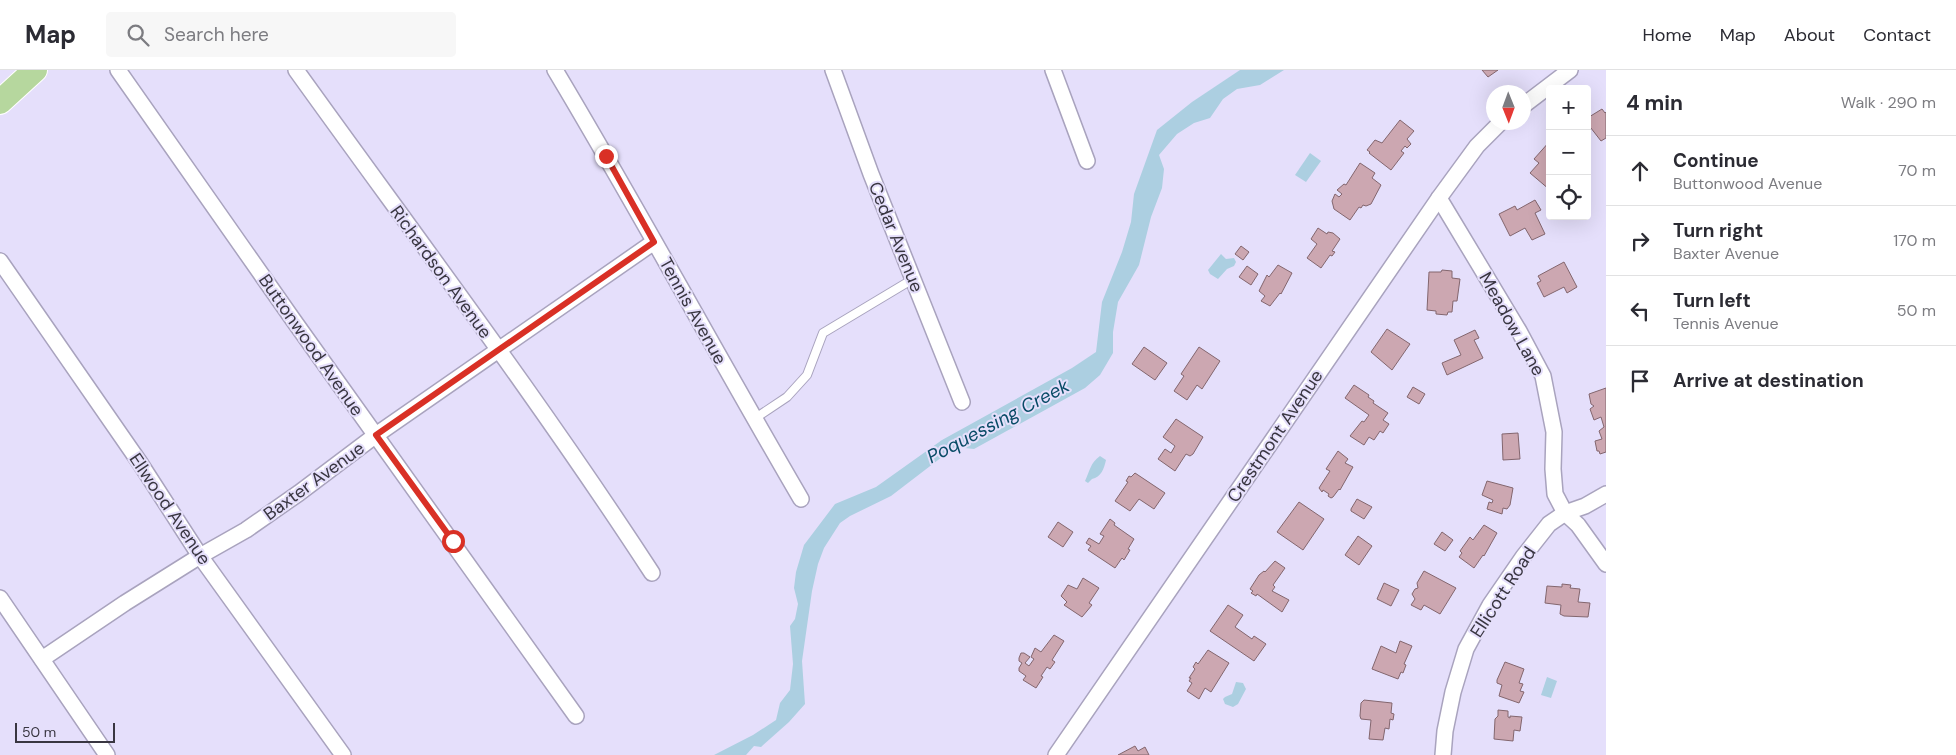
<!DOCTYPE html>
<html lang="en">
<head>
<meta charset="utf-8">
<style>
  :root { --surface:#fff; --page:#f7f7f7; --text:#2b2b33; --muted:#7c7c81; --line:#e1e1e2 }
  body { margin:0; font-family:"DM Sans",sans-serif; background:var(--page); color:var(--text) }
  .controls { position:absolute; right:15px; top:15px; display:grid; overflow:hidden; border-radius:5px; box-shadow:0 5px 20px #0002 }
  .controls button { width:45px; height:45px; display:grid; place-items:center; padding:0; border:0; border-bottom:1px solid var(--line); background:var(--surface); color:var(--text); font:25px sans-serif }
  .compass { position:absolute; left:1486px; top:15px; width:45px; height:45px; border-radius:50%; background:var(--surface); box-shadow:0 5px 20px #0002; rotate:179deg }
  .scale { position:absolute; left:15px; bottom:12px; width:100px; box-sizing:border-box; padding-left:5px; border:2px solid #393641; border-top:0; font-size:14px; line-height:18px; white-space:nowrap; color:#393641; -webkit-text-stroke:4px #e5dffb; paint-order:stroke }
  .stop { position:absolute; width:15px; height:15px; margin:-11px; border:4px solid #d93025; border-radius:50%; background:#fff }
  .stop.end { background:#d93025; border-color:#fff; box-shadow:0 1px 5px #0008 }
  .list { margin:0; padding:0; list-style:none }
  h2 { display:flex; justify-content:space-between; align-items:center; height:65px; margin:0; padding:0 20px; font-size:21px }
  h2 small { font-size:16px; font-weight:400; color:var(--muted) }
  .list li { display:grid; grid-template-columns:32px 1fr auto; gap:15px; align-items:center; box-sizing:border-box; height:70px; padding:0 20px; border-top:1px solid var(--line) }
  .list b { display:block; font-size:19px; white-space:nowrap }
  .list p { margin:0; font-size:16px; white-space:nowrap; color:var(--muted) }
  .list em { font-size:16px; font-style:normal; color:var(--muted) }
  .icon { flex:none; width:28px; height:28px; fill:none; stroke:currentColor; stroke-width:2; stroke-linecap:round; stroke-linejoin:round }
  .map { position:relative; flex:none; width:1606px; height:685px; overflow:hidden }
  header { display:flex; align-items:center; gap:30px; box-sizing:border-box; height:70px; padding:0 25px; background:var(--surface); border-bottom:1px solid var(--line) }
  header strong { font-size:24px }
  nav { display:flex; gap:28px; margin-inline-start:auto; font-size:18px }
  .search { width:350px; height:45px; background:var(--page); display:flex; align-items:center; gap:12px; box-sizing:border-box; padding:0 18px; border-radius:5px; color:var(--muted); font-size:19px }
  main { display:flex }
  aside { flex:1; background:var(--surface) }
  .map>svg:first-child { display:block }
  .water { fill:#accfe1 }
  .building { fill:#cca7b1; stroke:#83666e }
  .lines { fill:none; stroke-linecap:round; stroke-linejoin:round }
  .lane-casing { stroke:#a9a3be; stroke-width:10 }
  .street-casing { stroke:#a9a3be; stroke-width:18 }
  .primary-casing { stroke:#fff; stroke-width:26 }
  .lane { stroke:#fff; stroke-width:8 }
  .street { stroke:#fff; stroke-width:15 }
  .primary { stroke:#b6d79e; stroke-width:24 }
  .route { stroke:#d93025; stroke-width:6 }
  .labels { text-anchor:middle; dominant-baseline:central; stroke-width:4; stroke-linejoin:round; paint-order:stroke }
  .street-label { font-size:18px; fill:#393641; stroke:#e5dffb }
  .water-label { font-size:19px; font-style:italic; fill:#084b66; stroke:#e5dffb }
</style>
</head>
<body>
<header>
<strong>Map</strong>
<div class="search"><svg class="icon" aria-label="search" viewBox="0 0 24 24"><circle cx="10" cy="10" r="6"/><path d="M15 15l6 6"/></svg>Search here</div>
<nav><a>Home</a><a>Map</a><a>About</a><a>Contact</a></nav>
</header>
<main>
<div class="map">
<svg width="1606" height="685" viewBox="0 0 1606 685">
  <rect width="100%" height="100%" fill="#e5dffb"/>
  <g class="water">
    <polygon points="1240,0 1284,0 1260,15 1237,19 1223,29 1210,48 1194,53 1177,64 1159,85 1164,99 1162,118 1151,147 1139,195 1118,232 1113,262 1113,283 1100,305 1085,318 974,379 955,377 891,426 850,446 840,453 824,478 818,494 812,521 802,591 805,634 789,652 761,677 754,676 746,685 714,685 753,665 776,650 780,633 790,620 793,594 790,556 795,549 798,534 794,518 796,502 804,475 835,434 876,417 942,370 1072,298 1096,282 1102,232 1122,182 1131,152 1134,124 1157,60 1192,32"/>
    <polygon points="1310,83 1321,91 1306,112 1295,105"/>
    <polygon points="1221,184 1226,189 1234,188 1236,192 1234,196 1227,199 1218,209 1210,204 1208,200"/>
    <path d="M1100,386l6,4c-2,9 -5,17 -14,19l-4,4 -3,-2c5,-10 5,-18 15,-25z"/>
    <polygon points="1547,607 1557,611 1551,628 1541,625"/>
    <polygon points="1236,612 1243,613 1246,619 1238,634 1233,637 1225,634 1223,629 1225,627 1232,624"/>
  </g>
  <g class="building">
    <polygon points="1482,0 1498,0 1488,7"/>
    <polygon points="1602,39 1605,43 1606,42 1606,68 1601,71 1587,53 1587,51 1590,48 1589,47"/>
    <polygon points="1400,50 1414,61 1407,69 1411,74 1407,78 1405,76 1401,81 1404,83 1391,100 1369,83 1370,82 1367,80 1375,70 1382,73"/>
    <polygon points="1550,71 1550,120 1530,103 1539,93 1534,89"/>
    <polygon points="1360,93 1375,103 1372,108 1381,115 1371,134 1366,136 1363,135 1361,138 1359,137 1350,150 1334,139 1332,131 1335,124 1339,127 1342,124 1337,120 1344,114 1346,115"/>
    <polygon points="1535,130 1541,140 1535,143 1545,164 1532,170 1525,158 1510,166 1499,144 1515,136 1517,140"/>
    <polygon points="1318,158 1327,164 1328,162 1333,163 1340,169 1332,181 1335,182 1332,186 1330,185 1321,198 1307,188 1317,174 1311,169"/>
    <polygon points="1241,176 1249,182 1243,190 1235,184"/>
    <polygon points="1564,192 1577,217 1567,223 1564,217 1544,227 1537,213 1541,211 1538,206"/>
    <polygon points="1278,195 1292,203 1281,224 1280,223 1270,236 1261,231 1265,226 1259,221 1267,205 1269,207"/>
    <polygon points="1247,196 1258,204 1251,215 1239,207"/>
    <polygon points="1442,200 1452,201 1452,208 1460,209 1457,231 1453,231 1452,242 1448,242 1447,245 1436,244 1436,241 1427,240 1429,202 1441,202"/>
    <polygon points="1387,259 1410,274 1392,300 1371,282"/>
    <polygon points="1475,260 1479,268 1474,270 1483,288 1447,305 1442,293 1461,285 1454,270"/>
    <polygon points="1144,277 1167,293 1155,310 1132,294"/>
    <polygon points="1199,277 1220,291 1202,319 1197,315 1187,330 1174,321 1184,306 1181,304"/>
    <polygon points="1354,315 1369,325 1368,327 1374,331 1373,333 1388,343 1383,350 1389,354 1383,363 1380,361 1374,370 1369,367 1364,375 1350,366 1362,351 1364,352 1369,345 1345,328"/>
    <polygon points="1413,317 1425,324 1419,334 1407,327"/>
    <polygon points="1606,318 1606,382 1600,384 1599,381 1597,381 1595,371 1602,369 1599,361 1604,357 1601,347 1594,350 1590,339 1594,336 1591,334 1589,324"/>
    <polygon points="1176,349 1203,367 1193,384 1190,386 1186,384 1175,401 1158,389 1165,379 1171,383 1175,376 1163,367"/>
    <polygon points="1518,363 1520,389 1503,390 1502,364"/>
    <polygon points="1338,381 1348,389 1345,393 1353,397 1340,420 1339,419 1333,427 1331,428 1328,426 1329,424 1323,420 1322,422 1319,418 1330,401 1326,399"/>
    <polygon points="1135,403 1165,423 1154,439 1139,429 1130,441 1115,431 1128,412 1126,411 1129,406 1131,407"/>
    <polygon points="1487,411 1513,418 1510,435 1507,439 1503,438 1502,444 1487,439 1489,432 1492,433 1493,430 1482,425"/>
    <polygon points="1357,429 1372,437 1364,449 1351,441 1351,439"/>
    <polygon points="1299,432 1324,449 1303,480 1277,462"/>
    <polygon points="1110,449 1115,453 1114,455 1134,469 1128,479 1130,480 1124,490 1122,488 1115,498 1088,480 1091,476 1086,473 1089,468 1099,474 1104,466 1100,464"/>
    <polygon points="1058,452 1073,462 1063,477 1048,467"/>
    <polygon points="1484,455 1497,463 1484,486 1483,485 1474,498 1459,487 1462,483 1460,481 1470,467 1473,470"/>
    <polygon points="1442,462 1453,470 1445,481 1434,474"/>
    <polygon points="1358,466 1372,476 1359,495 1345,485"/>
    <polygon points="1275,491 1285,498 1273,515 1275,517 1272,521 1289,530 1282,542 1257,524 1256,526 1251,523 1253,521 1250,519 1259,505 1264,501 1265,502"/>
    <polygon points="1424,501 1456,518 1440,544 1424,535 1421,540 1411,535 1415,529 1412,524 1415,519 1418,518 1417,513"/>
    <polygon points="1083,508 1099,518 1089,533 1092,535 1082,547 1064,535 1067,532 1061,526 1068,515 1077,519"/>
    <polygon points="1384,513 1399,520 1391,536 1377,529"/>
    <polygon points="1562,514 1571,515 1570,518 1580,519 1578,532 1590,533 1588,547 1564,546 1560,544 1561,535 1545,533 1547,516 1562,517"/>
    <polygon points="1228,535 1243,545 1235,557 1252,569 1254,566 1266,574 1254,591 1210,561"/>
    <polygon points="1054,565 1064,571 1052,590 1055,592 1050,599 1047,597 1041,606 1043,607 1036,618 1023,610 1026,606 1019,601 1019,598 1022,593 1019,591 1019,588 1021,583 1024,583 1030,587 1025,593 1029,596 1034,589 1031,587 1035,578 1041,582"/>
    <polygon points="1400,571 1412,576 1404,594 1406,595 1403,603 1401,602 1398,609 1372,599 1381,576 1396,583"/>
    <polygon points="1208,580 1229,593 1211,622 1205,618 1199,629 1187,621 1192,613 1189,611 1191,608 1189,608 1195,599 1193,597 1196,592 1198,594"/>
    <polygon points="1505,592 1524,599 1519,613 1523,614 1520,621 1524,622 1519,633 1499,626 1502,615 1497,613 1497,610"/>
    <polygon points="1364,630 1392,633 1391,643 1394,644 1393,650 1390,649 1389,659 1385,658 1383,670 1369,669 1371,650 1361,649 1360,646 1361,633"/>
    <polygon points="1498,640 1508,641 1508,647 1510,648 1510,646 1522,647 1520,661 1514,660 1513,671 1494,669 1495,649 1498,646"/>
    <polygon points="1135,676 1138,681 1145,677 1149,685 1118,685"/>
  </g>
  <g class="lines">
    <g class="lane-casing">
      <polyline id="lane" points="754,349 787,327 807,305 823,263 913,209"/>
    </g>
    <g class="street-casing">
      <g id="street">
        <polyline points="118,0 294,251 576,646"/>
        <path d="M296,0c120,167 244,331 356,503"/>
        <path d="M555,0c85,142 163,287 246,429"/>
        <polyline points="833,0 871,104 962,332"/>
        <polyline points="1053,0 1087,91"/>
        <polyline points="1524,35 1570,0"/>
        <polyline points="1439,128 1519,261 1543,306 1554,362 1553,399 1555,424 1565,443 1578,455 1606,494"/>
        <polyline points="0,191 140,393 200,486 343,685"/>
        <polyline points="0,528 107,685"/>
        <polyline points="42,589 125,533 200,486 246,460 299,423 376,365 654,172"/>
        <polyline points="1056,685 1439,128 1477,76 1501,52"/>
        <polyline points="1443,685 1445,661 1453,622 1466,579 1490,535 1523,487 1549,454 1565,443 1585,436 1606,424"/>
      </g>
    </g>
    <g class="primary-casing">
      <polyline id="primary" points="0,32 35,0"/>
    </g>
    <use href="#lane" class="lane"/>
    <use href="#street" class="street"/>
    <use href="#primary" class="primary"/>
  </g>
  <g class="lines">
    <polyline class="route" points="453,471 376,365 654,172 606,86"/>
  </g>
  <g class="labels">
    <g class="street-label">
      <text transform="translate(896 167) rotate(68)">Cedar Avenue</text>
      <text transform="translate(441 202) rotate(54)">Richardson Avenue</text>
      <text transform="translate(693 241) rotate(61)">Tennis Avenue</text>
      <text transform="translate(1512 254) rotate(61)">Meadow Lane</text>
      <text transform="translate(311 275) rotate(55)">Buttonwood Avenue</text>
      <text transform="translate(1275 366) rotate(-56)">Crestmont Avenue</text>
      <text transform="translate(314 411) rotate(-36)">Baxter Avenue</text>
      <text transform="translate(170 439) rotate(56)">Ellwood Avenue</text>
      <text transform="translate(1503 522) rotate(-57)">Ellicott Road</text>
    </g>
    <g class="water-label">
      <text transform="translate(998 351) rotate(-28)">Poquessing Creek</text>
    </g>
  </g>
</svg>
<div class="controls">
<button>+</button>
<button>−</button>
<button><svg class="icon" aria-label="locate" viewBox="0 0 24 24"><circle cx="12" cy="12" r="6"/><path d="M12 2v4M12 18v4M2 12h4M18 12h4"/></svg></button>
</div>
<svg class="compass" viewBox="-18 -18 36 36"><path d="M0-13l5 13h-10z" fill="#e53935"/><path d="M0 13l5-13h-10z" fill="#7c7c81"/></svg>
<div class="scale">50 m</div>
<div class="stop" style="left:453px;top:471px"></div>
<div class="stop end" style="left:606px;top:86px"></div>
</div>
<aside>
<h2>4 min<small>Walk · 290 m</small></h2>
<ul class="list">
<li><svg class="icon" aria-label="ahead" viewBox="0 0 24 24"><path d="M12 20V5M6 11l6-6 6 6"/></svg><div><b>Continue</b><p>Buttonwood Avenue</p></div><em>70 m</em></li>
<li><svg class="icon" aria-label="right" viewBox="0 0 24 24"><path d="M7 20v-9h11M14 6l5 5-5 5"/></svg><div><b>Turn right</b><p>Baxter Avenue</p></div><em>170 m</em></li>
<li><svg class="icon" aria-label="left" viewBox="0 0 24 24"><path d="M17 20v-9H6M10 6l-5 5 5 5"/></svg><div><b>Turn left</b><p>Tennis Avenue</p></div><em>50 m</em></li>
<li><svg class="icon" aria-label="arrive" viewBox="0 0 24 24"><path d="M6 21V4h12l-3 4 3 4H6"/></svg><div><b>Arrive at destination</b></div></li>
</ul>
</aside>
</main>
</body>
</html>
